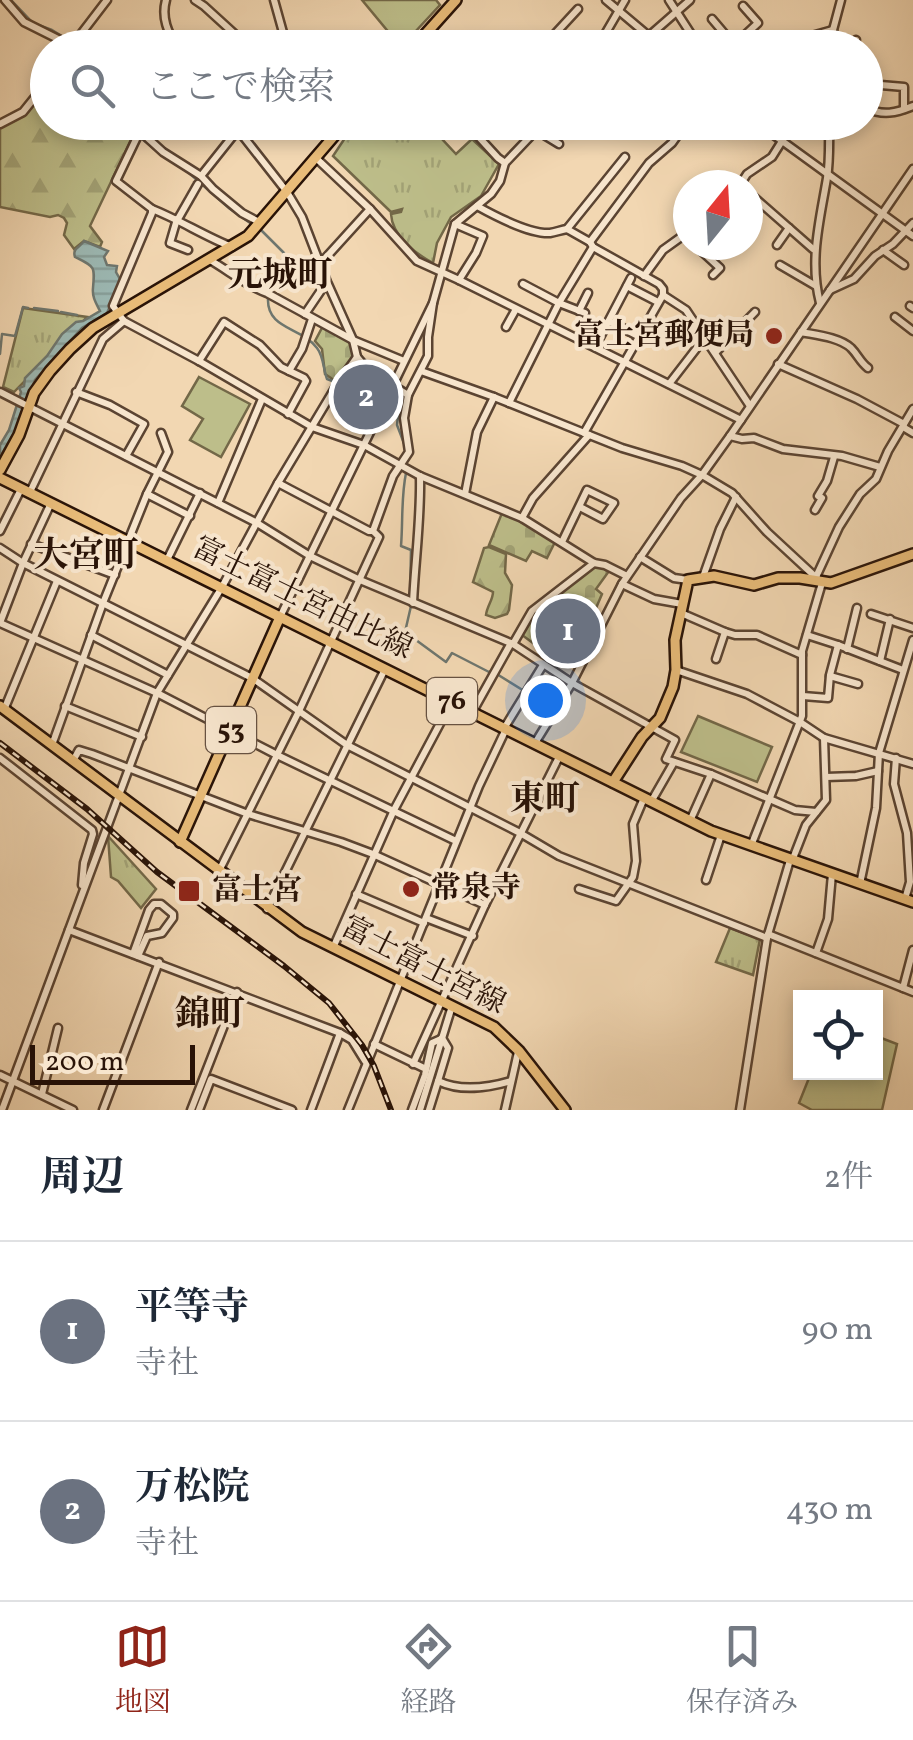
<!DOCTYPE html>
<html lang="ja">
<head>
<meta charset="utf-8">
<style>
  :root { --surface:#fff; --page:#f6f6f7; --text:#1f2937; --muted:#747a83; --line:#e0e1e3; --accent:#8f2418 }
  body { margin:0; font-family:Vollkorn,"Noto Serif JP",serif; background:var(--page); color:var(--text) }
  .controls { position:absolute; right:30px; bottom:30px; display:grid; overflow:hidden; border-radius:0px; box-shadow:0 5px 15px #0003 }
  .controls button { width:90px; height:90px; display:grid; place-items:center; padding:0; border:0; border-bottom:2px solid var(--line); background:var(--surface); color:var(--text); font:50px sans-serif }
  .compass { position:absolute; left:673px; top:170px; width:90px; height:90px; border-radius:50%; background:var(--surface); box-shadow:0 5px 15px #0003; rotate:18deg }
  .scale { position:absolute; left:30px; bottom:25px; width:165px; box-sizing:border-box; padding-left:10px; border:5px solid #291307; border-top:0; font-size:28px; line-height:35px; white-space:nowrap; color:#291307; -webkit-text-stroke:8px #f7e5cd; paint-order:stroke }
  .you { position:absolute; left:545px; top:700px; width:35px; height:35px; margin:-25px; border:8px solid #fff; border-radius:50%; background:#1a73e8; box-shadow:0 0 0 15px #1a73e833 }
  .badge { display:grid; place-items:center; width:65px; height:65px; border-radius:50%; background:var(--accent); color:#fff; font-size:32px; font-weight:700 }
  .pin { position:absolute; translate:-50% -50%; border:5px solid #fff; box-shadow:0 2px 10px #0006 }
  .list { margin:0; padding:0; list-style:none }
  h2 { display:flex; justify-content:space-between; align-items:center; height:130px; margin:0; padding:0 40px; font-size:42px }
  h2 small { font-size:32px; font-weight:400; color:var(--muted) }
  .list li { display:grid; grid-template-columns:65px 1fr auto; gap:30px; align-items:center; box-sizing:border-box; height:180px; padding:0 40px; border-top:2px solid var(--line) }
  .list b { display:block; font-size:38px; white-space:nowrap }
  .list p { margin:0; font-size:32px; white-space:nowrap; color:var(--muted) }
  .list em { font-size:32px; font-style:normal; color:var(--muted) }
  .icon { flex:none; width:55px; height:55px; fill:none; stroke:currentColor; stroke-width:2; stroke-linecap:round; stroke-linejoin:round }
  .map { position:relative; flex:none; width:913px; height:1110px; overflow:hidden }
  .search { position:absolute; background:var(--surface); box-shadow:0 5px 15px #0003; left:30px; right:30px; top:30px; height:110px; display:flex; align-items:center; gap:25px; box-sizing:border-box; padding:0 35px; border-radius:55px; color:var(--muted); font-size:38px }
  .sheet { height:490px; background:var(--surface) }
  nav { display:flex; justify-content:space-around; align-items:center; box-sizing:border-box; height:140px; border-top:2px solid var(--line); background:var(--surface); font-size:28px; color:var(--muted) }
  nav a { display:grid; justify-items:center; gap:5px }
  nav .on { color:var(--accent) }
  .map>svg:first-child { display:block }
  .grass { fill:url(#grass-tufts); stroke:#736848; stroke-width:2.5 }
  .forest { fill:url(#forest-firs); stroke:#736848; stroke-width:2.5 }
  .cemetery { fill:url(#cemetery-stones); stroke:#736848; stroke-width:2.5 }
  .pitch { fill:#bdbe8a; stroke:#736848; stroke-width:2.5 }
  .water { fill:url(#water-rules); stroke:#6e766e; stroke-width:2.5 }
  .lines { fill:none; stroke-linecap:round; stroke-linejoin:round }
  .stream { stroke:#6e766e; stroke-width:2.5 }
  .minor-casing { stroke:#5b4432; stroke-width:11 }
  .major-casing { stroke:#291307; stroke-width:14 }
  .minor { stroke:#f7e5cd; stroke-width:6 }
  .major { stroke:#e9bc79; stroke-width:9 }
  .rail-casing { stroke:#291307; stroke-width:6 }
  .rail { stroke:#f7e5cd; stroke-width:2.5; stroke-dasharray:8; stroke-linecap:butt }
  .poi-dot { fill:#8f2418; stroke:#f7e5cd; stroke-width:4 }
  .labels { text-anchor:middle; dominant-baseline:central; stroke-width:8; stroke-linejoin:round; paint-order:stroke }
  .shield { fill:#f7e5cd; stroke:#675242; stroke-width:2.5 }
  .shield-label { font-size:28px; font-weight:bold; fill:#291307 }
  .poi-label { font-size:30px; font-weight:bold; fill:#291307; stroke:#f7e5cd; text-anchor:start }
  .street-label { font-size:30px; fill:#291307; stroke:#f7e5cd }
  .quarter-label { font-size:35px; font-weight:bold; fill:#291307; stroke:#f7e5cd }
</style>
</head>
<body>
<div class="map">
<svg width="913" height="1110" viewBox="0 0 913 1110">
  <defs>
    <pattern id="grass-tufts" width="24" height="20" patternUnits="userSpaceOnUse" patternTransform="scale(2.5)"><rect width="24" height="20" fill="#bdbe8a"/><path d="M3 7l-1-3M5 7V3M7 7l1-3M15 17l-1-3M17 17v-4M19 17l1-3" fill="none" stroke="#a2a276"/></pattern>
    <pattern id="forest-firs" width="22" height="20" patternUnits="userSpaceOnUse" patternTransform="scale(2.5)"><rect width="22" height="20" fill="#bdbe8a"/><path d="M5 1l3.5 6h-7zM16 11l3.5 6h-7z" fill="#a2a276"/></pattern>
    <pattern id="cemetery-stones" width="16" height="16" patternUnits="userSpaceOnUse" patternTransform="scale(2.5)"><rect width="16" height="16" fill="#bdbe8a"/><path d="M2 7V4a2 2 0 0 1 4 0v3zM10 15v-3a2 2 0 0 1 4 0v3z" fill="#a2a276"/></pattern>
    <pattern id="water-rules" width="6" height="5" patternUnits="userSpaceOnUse" patternTransform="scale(2.5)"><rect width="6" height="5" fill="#9cb8b3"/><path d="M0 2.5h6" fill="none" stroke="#869d98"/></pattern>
  </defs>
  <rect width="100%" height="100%" fill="#f2d7b2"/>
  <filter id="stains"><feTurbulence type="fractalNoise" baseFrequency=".002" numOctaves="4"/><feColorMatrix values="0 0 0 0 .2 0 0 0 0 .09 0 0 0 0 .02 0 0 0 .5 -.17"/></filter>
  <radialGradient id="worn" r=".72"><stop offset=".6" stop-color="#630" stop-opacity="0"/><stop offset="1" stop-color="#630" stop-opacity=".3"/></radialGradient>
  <g class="grass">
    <path d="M355,123h99l-11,17 13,14 16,-15 27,25 -18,32 -30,21 -14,26 -4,20c-17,-9 -41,-27 -42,-49l10,-2 1,-3 -11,3 -58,-56z"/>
    <polygon points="23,308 87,317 14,392 3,387"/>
    <polygon points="108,836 156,889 141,908 118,881 111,877"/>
    <polygon points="730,928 760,939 753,975 716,962"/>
  </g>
  <g class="forest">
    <polygon points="47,85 48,122 139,123 90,226 102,242 100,247 84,241 74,249 64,235 67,223 64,218 58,215 50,217 0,207 0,126 27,112"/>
    <path d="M489,547l17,7 -1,19 7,12 -3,25 -2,4 -12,4 -9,-3c1,-9 7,-15 7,-23l-20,-10 11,-34z"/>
  </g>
  <g class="cemetery">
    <polygon points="323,326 352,341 356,357 337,382 325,374 322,349 315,341"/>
    <polygon points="502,513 524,521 555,542 547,558 532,551 526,561 489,545"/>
    <polygon points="595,565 609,571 596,589 602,594 593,615 584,610 578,618 564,610 533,643 522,635 534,613"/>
  </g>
  <g class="pitch">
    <polygon points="362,0 436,0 440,5 401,47"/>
    <polygon points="199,377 250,404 221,457 190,440 203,419 182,406"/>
    <polygon points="698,716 772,747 757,782 681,752"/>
    <polygon points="876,1036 897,1044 882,1110 812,1110 799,1103 811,1073 876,1072"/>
  </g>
  <path class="water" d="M84,241l24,10 -4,6 3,8 10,1 -1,6 5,9 -14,32 -25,15 -47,52 -19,50 -16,27v-12l9,-15 12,-38 -2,-4 5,-2 1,-8 22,-22 15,-22 14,-12 7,-1 17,-10c-4,-8 -8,-14 -7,-23 2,-22 2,-21 -18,-31 -3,-9 5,-9 9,-16z"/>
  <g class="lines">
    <g class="stream">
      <polyline points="11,0 33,23 52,30 70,41"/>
      <polyline points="89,122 99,138 134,136"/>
      <polyline points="141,138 159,153 189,173 230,209 253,225"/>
      <path d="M260,229l24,24c-3,16 -15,29 -16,46 -1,30 33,28 49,49 7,9 6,21 10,31l8,3 36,5 14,6"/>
      <polyline points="34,308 58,311"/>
      <polyline points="61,312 77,315"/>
      <polyline points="0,354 2,334 15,336 23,307 28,308"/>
      <polyline points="392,396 400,398 397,425 405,446"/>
      <path d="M406,473c-5,24 -3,49 -5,73l10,4 -1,48"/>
      <polyline points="411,606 405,632 446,662 452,653 489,672 492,671 550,707"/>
    </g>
    <g class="minor-casing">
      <g id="minor">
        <polyline points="5,0 24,22 72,46"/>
        <path d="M166,0c-5,18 2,32 11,48"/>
        <polyline points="195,0 204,6 250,48"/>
        <polyline points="274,0 284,36 293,48"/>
        <polyline points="606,0 663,48"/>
        <polyline points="669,0 700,48"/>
        <polyline points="712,19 734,45"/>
        <polyline points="649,36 690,0"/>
        <polyline points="71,47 107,0"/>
        <polyline points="501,48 515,40 522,48"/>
        <polyline points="542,48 578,9"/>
        <polyline points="597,48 625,0"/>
        <polyline points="731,48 758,23 743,6"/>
        <polyline points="791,48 801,39 833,30"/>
        <polyline points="832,48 833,30 841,0"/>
        <polyline points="854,48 856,40"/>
        <polyline points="869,84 904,87 904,109"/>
        <path d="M866,108c17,8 30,5 47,-2"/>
        <polyline points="232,122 287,192 302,217 327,282 353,340 357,357 368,370 408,395"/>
        <polyline points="430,122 436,127"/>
        <polyline points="465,122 498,158 505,163"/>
        <polyline points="756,122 913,236"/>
        <polyline points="0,124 23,112 48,81"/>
        <polyline points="412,127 415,122"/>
        <polyline points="536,130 559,144"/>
        <polyline points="316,158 370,209 417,261 459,280 741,420"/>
        <polyline points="201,176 244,122"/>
        <polyline points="740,185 747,174 772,157 794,122"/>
        <polyline points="748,192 813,249"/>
        <path d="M477,206c18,10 52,28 73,27 6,-1 11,-3 17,-4l23,13 3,5 66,37 4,5v6l-79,138"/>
        <path d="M152,209c28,11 52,27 80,38"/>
        <polyline points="177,219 170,243 188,250"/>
        <polyline points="178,219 198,184"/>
        <polyline points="259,222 242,213 213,189 201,176 163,152 140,131 116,181 152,209 152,213 113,306 124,321 199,361 312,427 364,445 420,476 522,518 594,563 605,565 627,576"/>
        <polyline points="455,224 483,236 476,253 459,280"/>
        <polyline points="567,229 625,157"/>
        <polyline points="590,242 649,163 672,143 687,122"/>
        <polyline points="695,245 720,268 713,275"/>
        <polyline points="777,245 789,228"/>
        <polyline points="883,250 904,265"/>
        <path d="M210,260c19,11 37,26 57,33l86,47 51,21"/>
        <polyline points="321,263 370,209"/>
        <polyline points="780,265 816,286"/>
        <polyline points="644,276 663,250 688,232"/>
        <polyline points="523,284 559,303 585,313"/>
        <polyline points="627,286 656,301"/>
        <polyline points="830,290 854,279 875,256 893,244 913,223"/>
        <polyline points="663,295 686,310 750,406"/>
        <path d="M820,303c-11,-43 0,-83 7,-125 3,-19 2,-37 2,-56"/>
        <polyline points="910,306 913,308"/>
        <polyline points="579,311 588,293"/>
        <polyline points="305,314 326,283"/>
        <polyline points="895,317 913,331"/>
        <polyline points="609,321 638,336"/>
        <polyline points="506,327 516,309"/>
        <path d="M801,332c15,3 38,5 50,16 7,7 9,14 17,20"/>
        <polyline points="595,347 631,278"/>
        <polyline points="716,352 755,312"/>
        <polyline points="199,361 224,322 260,345 281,367 304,378 306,381 288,414"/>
        <polyline points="778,364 857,399 904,424"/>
        <polyline points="289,371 302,349 312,319"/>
        <polyline points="421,371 494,397 622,448 682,466 702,475 732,493 767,532 822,583 802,651 802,716 751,846"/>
        <polyline points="669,384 703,340"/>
        <polyline points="0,392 257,523 310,556 360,580 513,644 572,683 675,740 666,759 711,774 795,810 816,812"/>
        <polyline points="76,392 110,405 144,424 126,456"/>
        <polyline points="509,403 559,303 593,247"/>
        <polyline points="903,427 913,433"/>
        <polyline points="730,436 742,439 754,438 783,449 842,456 880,467"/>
        <polyline points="278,483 369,531 373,531"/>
        <polyline points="30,492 103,339 124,321"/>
        <polyline points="147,494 190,516"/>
        <polyline points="465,494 477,432 494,397"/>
        <polyline points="218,503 262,399"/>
        <polyline points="815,510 822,498 818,496 827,481 834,457"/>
        <polyline points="522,518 533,498 589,435"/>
        <polyline points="0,531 21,489"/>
        <polyline points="562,542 587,490 614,503 603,519 580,507"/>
        <polyline points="31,544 115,575"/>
        <polyline points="0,548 23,563 252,678 347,745 520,833 559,856 767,938"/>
        <polyline points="640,557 674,578 688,580"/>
        <polyline points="167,560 200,493"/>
        <polyline points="703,577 720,529 736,497"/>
        <polyline points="816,577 839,527 860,494 876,479 888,451 913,409"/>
        <polyline points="622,584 654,599 682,604"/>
        <path d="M413,603c2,-43 8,-84 7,-127"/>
        <polyline points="681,613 725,632 716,659"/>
        <polyline points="871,614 913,628"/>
        <polyline points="280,617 433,303 455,224 491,194 500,181 505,163 544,122"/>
        <polyline points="0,623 157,693 277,755 456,841"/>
        <polyline points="0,623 23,563 51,503"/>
        <polyline points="725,632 735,635 757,635 802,655"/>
        <polyline points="91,635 168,675"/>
        <polyline points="807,635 838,645"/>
        <polyline points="513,644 532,611 594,563"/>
        <polyline points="847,649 857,608"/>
        <polyline points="880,661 890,619"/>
        <polyline points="676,670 747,694 800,722 824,738 913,764"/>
        <polyline points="830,676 858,684"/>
        <polyline points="803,696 828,698 830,675 838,645 903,670"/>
        <polyline points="65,706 142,737"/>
        <polyline points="4,710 57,581"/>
        <polyline points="473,711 511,643"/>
        <polyline points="505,727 543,665"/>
        <polyline points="535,743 572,683 622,584 681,498 702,475 730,436 913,169"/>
        <polyline points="52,745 103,603 147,494 168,452 161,433"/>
        <polyline points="0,758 92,830 93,834 84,863 82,885"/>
        <polyline points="896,758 894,784 907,833 910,882 905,899"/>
        <polyline points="73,761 79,750 92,754 248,814 341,842 373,854 485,905"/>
        <polyline points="826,777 856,776 878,771"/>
        <polyline points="651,802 674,762"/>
        <polyline points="690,821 711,774"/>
        <polyline points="792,861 806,825 826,800 824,738"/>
        <polyline points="219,871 299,711 379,537 373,531 393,476 409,452 404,418 408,395 428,356 428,337 433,303"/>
        <polyline points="706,880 721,835"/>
        <polyline points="860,884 876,808 879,753 913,640"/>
        <polyline points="579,889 616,901 633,877 636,861 633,824 644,798"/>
        <polyline points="356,894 424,923"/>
        <polyline points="267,909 385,669"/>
        <polyline points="426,918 473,936"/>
        <polyline points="69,930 340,1033 352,1040 365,1061"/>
        <polyline points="768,934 913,992"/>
        <polyline points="333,948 394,810 452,701"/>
        <polyline points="816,953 828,919 832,874"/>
        <polyline points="133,954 149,910 154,904 161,904 173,914 173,918 162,933 147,936 138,956"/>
        <polyline points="903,988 913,950"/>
        <path d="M442,1038l6,10 -10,33c23,11 49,7 73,0"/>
        <polyline points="374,1044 426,1069"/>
        <polyline points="413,1064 485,905 560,755"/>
        <polyline points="0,1075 73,1110"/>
        <polyline points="42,1094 58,1028"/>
        <polyline points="2,1110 157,693 222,587 278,483 335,388 357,357"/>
        <polyline points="103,1110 159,962"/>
        <polyline points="191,1110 237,992"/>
        <polyline points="199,1110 211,1079 292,1110"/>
        <polyline points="311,1110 340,1033"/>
        <polyline points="348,1110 479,786 506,729"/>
        <polyline points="412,1110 425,1075 432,1043 441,1039"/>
        <polyline points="420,1110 452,1006"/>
        <polyline points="429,1110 438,1081"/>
        <polyline points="505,1110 518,1052"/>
        <polyline points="740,1110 767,938 790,860"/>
      </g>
    </g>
    <g class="major-casing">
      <g id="major">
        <polyline points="413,48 456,0"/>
        <polyline points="0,470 19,435 34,393 50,371 70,349 93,328 248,236 346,122"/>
        <polyline points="0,478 711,831 913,902"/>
        <polyline points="0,706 302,932 494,1027 519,1051 565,1110"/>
        <polyline points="613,782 642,737 660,718 673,687 676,670 675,640 688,580 714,576 754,585 778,578 800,578 831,583 913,554"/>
        <polyline points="180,842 280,617"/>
      </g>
    </g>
    <use href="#minor" class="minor"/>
    <use href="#major" class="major"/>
    <g class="rail-casing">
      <polyline id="rail" points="0,743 87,809 157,872 284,966 329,1003 362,1045 374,1066 391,1110"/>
    </g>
    <use href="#rail" class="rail"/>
  </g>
  <g class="poi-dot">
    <circle cx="774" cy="336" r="10"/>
    <circle cx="411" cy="889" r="10"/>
    <rect x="177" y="879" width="24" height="24" rx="5"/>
  </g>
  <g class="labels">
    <g class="shield">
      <rect x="427" y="678" width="50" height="46" rx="8"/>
      <rect x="206" y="707" width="50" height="46" rx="8"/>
    </g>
    <g class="shield-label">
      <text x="452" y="701">76</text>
      <text x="231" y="730">53</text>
    </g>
    <g class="poi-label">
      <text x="754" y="336" text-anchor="end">富士宮郵便局</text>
      <text x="431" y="889">常泉寺</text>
      <text x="212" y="891">富士宮</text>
    </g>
    <g class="street-label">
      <text transform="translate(302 599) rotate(26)">富士富士宮由比線</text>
      <text transform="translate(423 966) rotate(27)">富士富士宮線</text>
    </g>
    <g class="quarter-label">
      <text x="280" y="277">元城町</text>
      <text x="86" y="557">大宮町</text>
      <text x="545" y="801">東町</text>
      <text x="210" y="1016">錦町</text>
    </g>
  </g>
  <rect width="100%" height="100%" filter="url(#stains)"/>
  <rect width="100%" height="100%" fill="url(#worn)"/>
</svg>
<div class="controls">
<button><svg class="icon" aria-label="locate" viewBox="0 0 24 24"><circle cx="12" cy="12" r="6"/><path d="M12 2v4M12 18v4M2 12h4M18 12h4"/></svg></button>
</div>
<svg class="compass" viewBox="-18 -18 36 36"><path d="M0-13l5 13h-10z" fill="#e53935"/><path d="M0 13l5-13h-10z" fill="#747a83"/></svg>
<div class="scale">200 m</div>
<div class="you"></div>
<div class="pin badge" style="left:568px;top:631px;background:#6b7280">1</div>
<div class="pin badge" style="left:366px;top:397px;background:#6b7280">2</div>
<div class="search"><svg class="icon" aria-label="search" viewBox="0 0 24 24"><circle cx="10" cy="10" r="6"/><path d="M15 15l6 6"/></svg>ここで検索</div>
</div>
<section class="sheet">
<h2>周辺<small>2件</small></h2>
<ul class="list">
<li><span class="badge" style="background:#6b7280">1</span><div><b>平等寺</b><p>寺社</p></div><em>90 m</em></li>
<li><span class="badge" style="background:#6b7280">2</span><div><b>万松院</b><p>寺社</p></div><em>430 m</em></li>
</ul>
</section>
<nav>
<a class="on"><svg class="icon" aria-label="map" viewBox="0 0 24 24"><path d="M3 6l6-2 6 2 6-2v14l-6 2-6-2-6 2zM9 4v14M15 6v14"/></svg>地図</a>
<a><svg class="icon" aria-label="directions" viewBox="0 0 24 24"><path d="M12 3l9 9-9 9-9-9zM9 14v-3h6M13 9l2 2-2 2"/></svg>経路</a>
<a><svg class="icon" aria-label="saved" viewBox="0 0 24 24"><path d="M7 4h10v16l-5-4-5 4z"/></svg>保存済み</a>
</nav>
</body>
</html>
